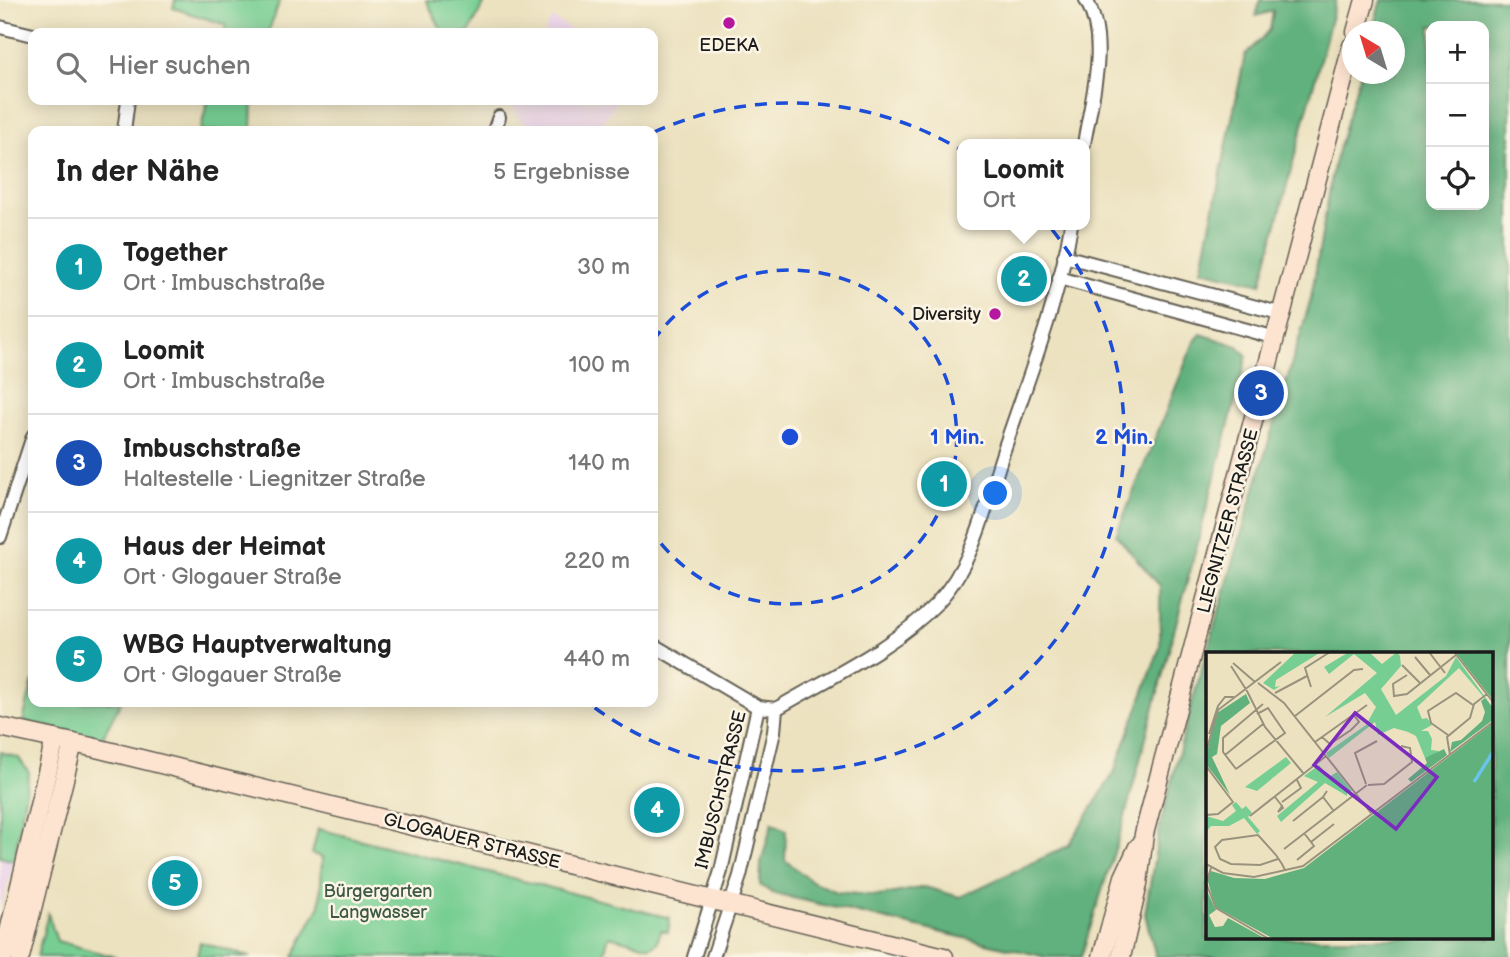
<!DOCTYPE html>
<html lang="de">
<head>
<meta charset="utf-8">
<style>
  :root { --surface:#fff; --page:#f2f2f2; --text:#222; --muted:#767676; --line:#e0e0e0; --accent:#b45309 }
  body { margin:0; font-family:"Balsamiq Sans",sans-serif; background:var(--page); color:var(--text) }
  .controls { position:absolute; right:21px; top:21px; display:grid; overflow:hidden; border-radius:14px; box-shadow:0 4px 18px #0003 }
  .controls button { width:63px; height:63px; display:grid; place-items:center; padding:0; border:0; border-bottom:2px solid var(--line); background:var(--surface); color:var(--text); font:35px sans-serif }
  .compass { position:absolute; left:1342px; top:21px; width:63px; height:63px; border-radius:50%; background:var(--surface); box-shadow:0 4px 18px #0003; rotate:322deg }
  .you { position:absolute; left:996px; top:494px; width:24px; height:24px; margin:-18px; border:5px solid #fff; border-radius:50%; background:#1a73e8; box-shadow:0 0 0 10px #1a73e833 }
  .badge { display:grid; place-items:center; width:46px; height:46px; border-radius:50%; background:var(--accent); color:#fff; font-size:23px; font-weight:700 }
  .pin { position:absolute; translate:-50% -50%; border:4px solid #fff; box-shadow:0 2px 7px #0006 }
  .popup { position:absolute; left:957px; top:139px; width:133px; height:91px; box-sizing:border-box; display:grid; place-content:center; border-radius:14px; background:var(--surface); filter:drop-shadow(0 2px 5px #0005); font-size:23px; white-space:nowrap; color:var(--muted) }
  .popup b { font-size:26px; color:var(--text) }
  .popup::after { content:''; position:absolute; left:50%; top:100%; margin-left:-14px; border:14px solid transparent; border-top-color:var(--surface) }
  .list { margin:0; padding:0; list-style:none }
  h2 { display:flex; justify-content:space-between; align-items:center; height:91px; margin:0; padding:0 28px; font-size:30px }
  h2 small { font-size:23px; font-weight:400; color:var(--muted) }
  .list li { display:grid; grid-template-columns:46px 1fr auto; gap:21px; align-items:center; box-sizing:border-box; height:98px; padding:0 28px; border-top:2px solid var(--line) }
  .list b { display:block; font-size:26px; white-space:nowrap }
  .list p { margin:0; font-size:23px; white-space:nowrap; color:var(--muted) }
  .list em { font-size:23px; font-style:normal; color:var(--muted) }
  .icon { flex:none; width:38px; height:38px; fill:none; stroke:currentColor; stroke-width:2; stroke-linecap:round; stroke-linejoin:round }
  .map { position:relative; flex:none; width:1510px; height:957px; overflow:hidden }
  .search { position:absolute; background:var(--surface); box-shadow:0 4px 18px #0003; left:28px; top:28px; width:630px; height:77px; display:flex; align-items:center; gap:18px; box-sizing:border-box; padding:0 24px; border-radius:14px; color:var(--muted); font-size:26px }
  .panel { position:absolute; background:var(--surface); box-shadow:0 4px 18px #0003; left:28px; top:126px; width:630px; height:581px; border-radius:14px }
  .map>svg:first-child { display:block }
  .built { fill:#ebd1eb }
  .green { fill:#77ce93; stroke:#4a7558; stroke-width:2 }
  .forest { fill:#61b17d; stroke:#3e664c; stroke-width:2; fill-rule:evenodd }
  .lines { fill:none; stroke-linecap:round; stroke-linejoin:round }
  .street-casing { stroke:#656155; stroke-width:16 }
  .secondary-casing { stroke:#656155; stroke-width:21 }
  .street { stroke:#fff; stroke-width:12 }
  .secondary { stroke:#fde4d1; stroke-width:18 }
  .ring { fill:none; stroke:#1d4ed8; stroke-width:3.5; stroke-dasharray:12 9 }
  .poi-dot { fill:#b5179e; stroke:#fcf5e5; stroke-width:2.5 }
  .labels { text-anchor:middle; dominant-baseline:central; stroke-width:5; stroke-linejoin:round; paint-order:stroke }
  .poi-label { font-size:18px; fill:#1c1c1c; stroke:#fcf5e5 }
  .street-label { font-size:18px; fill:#1c1c1c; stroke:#fcf5e5 }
  .park-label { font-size:18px; fill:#3c5a46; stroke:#fcf5e5 }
  .inset-river { fill:none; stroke:#6ac4e8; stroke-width:3.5 }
  .inset-road { fill:none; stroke:#99937e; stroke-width:2 }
  .view { fill:#7b2cbf; fill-opacity:0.15; stroke:#7b2cbf; stroke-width:3.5 }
  .inset-edge { fill:none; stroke:#1c1c1c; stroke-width:3.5 }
  .centre { fill:#1d4ed8; stroke:#fcf5e5; stroke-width:3.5 }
  .ring-label { font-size:21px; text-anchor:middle; font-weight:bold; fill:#1d4ed8; stroke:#fcf5e5; stroke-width:5; stroke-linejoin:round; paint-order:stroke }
</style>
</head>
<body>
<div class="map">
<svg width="1510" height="957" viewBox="0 0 1510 957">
  <rect width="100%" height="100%" fill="#fcf5e5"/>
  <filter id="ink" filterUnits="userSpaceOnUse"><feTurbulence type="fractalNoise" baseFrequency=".0143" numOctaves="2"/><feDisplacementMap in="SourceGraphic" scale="14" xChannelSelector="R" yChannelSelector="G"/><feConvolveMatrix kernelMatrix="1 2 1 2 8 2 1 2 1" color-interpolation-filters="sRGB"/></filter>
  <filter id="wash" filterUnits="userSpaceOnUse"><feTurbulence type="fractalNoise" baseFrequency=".00686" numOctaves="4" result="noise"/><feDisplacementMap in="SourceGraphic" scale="28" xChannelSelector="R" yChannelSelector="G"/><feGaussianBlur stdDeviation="1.57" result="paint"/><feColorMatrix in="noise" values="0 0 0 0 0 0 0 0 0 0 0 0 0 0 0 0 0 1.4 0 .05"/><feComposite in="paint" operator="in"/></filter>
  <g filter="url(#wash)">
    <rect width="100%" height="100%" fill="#ece2c0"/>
    <g class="built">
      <polygon points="552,18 576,33 544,33"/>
      <polygon points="511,100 618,100 596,131 546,131 520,121"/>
      <polygon points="0,857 14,861 0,910"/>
    </g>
    <g class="green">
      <polygon points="175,0 280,0 268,33 224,33 226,25 173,8"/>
      <polygon points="426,0 486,0 469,33 443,33"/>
      <polygon points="208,100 253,100 252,129 255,131 200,131"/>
      <polygon points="33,681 33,702 121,702 101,740 23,721"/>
      <polygon points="0,752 19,758 29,773 14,861 0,857"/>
      <polygon points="318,829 670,918 668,932 661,930 657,943 650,947 609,936 603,957 293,957 320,905 322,857 312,854"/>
      <polygon points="48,914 57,941 116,957 37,957"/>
      <polygon points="200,942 251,957 197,957"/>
    </g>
    <g class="forest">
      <polygon points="1260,0 1336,0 1261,284 1201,270 1245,55 1270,30 1273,11 1256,16"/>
      <path d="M1381,0h129v957h-354l-11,-43 15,-89 32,-123 119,-404 23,-134 26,-90h34v-42l-22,-1zM1431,26h53v179h-53zM1207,654h284v284h-284z"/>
      <polygon points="1201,334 1238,346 1247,356 1123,824 1081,957 1046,957 772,893 760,885 761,863 772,823 786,830 785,860 811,881 837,892 879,896 925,887 960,897 1068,846 1114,773 1160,647 1160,586 1116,535 1194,342"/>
    </g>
  </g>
  <g filter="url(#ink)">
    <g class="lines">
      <g class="street-casing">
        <g id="street">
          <polyline points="0,27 33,35"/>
          <polyline points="124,131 128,100"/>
          <polyline points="494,131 499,117"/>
          <path d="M1084,144c7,-44 26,-102 2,-144"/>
          <polyline points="1064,256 1283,314"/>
          <polyline points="1059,278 1276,338"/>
          <polyline points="0,537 33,436"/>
          <path d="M653,645l105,62 18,2c54,-32 116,-60 160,-105 41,-43 51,-106 70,-160 24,-71 53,-144 65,-219"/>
          <polyline points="694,957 721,871 758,707"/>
          <polyline points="713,957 740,876 774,732 776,709"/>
        </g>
      </g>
      <g class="secondary-casing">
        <g id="secondary">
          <polyline points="1356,32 1365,0"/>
          <polyline points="0,727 96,748 944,957"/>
          <polyline points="3,957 55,739"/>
          <polyline points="20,957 73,743"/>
          <polyline points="1102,957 1124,877 1138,847"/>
          <polyline points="1121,957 1138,884 1144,834 1352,46"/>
        </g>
      </g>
      <use href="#street" class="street"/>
      <use href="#secondary" class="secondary"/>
    </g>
  </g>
  <g class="ring">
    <path d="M653 341A167 167 0 1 1 653 533"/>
    <path d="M654 132A334 334 0 1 1 587 702"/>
  </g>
  <g class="poi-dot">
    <circle cx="729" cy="23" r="7"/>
    <circle cx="995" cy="314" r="7"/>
  </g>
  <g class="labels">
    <g class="poi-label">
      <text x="729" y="45">EDEKA</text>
      <text x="981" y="314" text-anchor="end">Diversity</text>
    </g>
    <g class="street-label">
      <text transform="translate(1228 521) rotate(-75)">LIEGNITZER STRASSE</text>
      <text transform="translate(721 790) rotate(-76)">IMBUSCHSTRASSE</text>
      <text transform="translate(472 841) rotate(14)">GLOGAUER STRASSE</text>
    </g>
    <g class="park-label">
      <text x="378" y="891">Bürgergarten<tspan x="378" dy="21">Langwasser</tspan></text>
    </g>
  </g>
  <g transform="translate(1206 652)">
    <rect width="287" height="287" fill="#ece2c0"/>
    <path d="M90,0h25l-45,28 -1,7 5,-1 -6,4 -11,-7zM143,0h20l13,12 15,-12 3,4 1,10 -20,23 15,26 50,-39 10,-19 37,51 -34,-40 -42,39 5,12 5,-1 5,7 -11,6h7l4,8 -1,11 8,1 -5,4 -9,3 -9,-22 -8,-4 -14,-4 -16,7 -3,-13 -46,36 -3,-5 40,-28 10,-18 -11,-14 -40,24 52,-44 -23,-19 -25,20 -5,-7zM80,105l5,6 -34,28 -12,-4zM113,113l10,12 8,-5 15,19h-5v5l-22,-13 -44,39 -4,-6 41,-34 -14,-6zM30,150l6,7 4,-3 6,7 -4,4 12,14 -3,3 -13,-16 -15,8h-18l-5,6v-16l17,5 13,-10 -4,-6z" fill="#77ce93"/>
    <path d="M249,0h38v48zM40,42l4,9 -29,23 -4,28 -5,3 18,38 -24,-31v-8l11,-43zM279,46l8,10v12l-43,32 2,-10 9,-2 21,-19 3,-9 -4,-11zM287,71v216h-219l-59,-32 -8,-29 4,-7 23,7 31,1 39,-11zM238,97l3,6 -36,27 -3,-3 19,-16 -2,-5zM0,237l10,21 -7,5 6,12 8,-1 5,-8 38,21h-60z" fill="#61b17d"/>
    <path class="inset-river" d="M268,130l19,-30"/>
    <path class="inset-road" d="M223,0l16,21M248,0l39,50M209,5l15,18M27,11l22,19M196,13l18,18M25,14l16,25M201,23l-14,9 1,12 13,-2 49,-39M52,31l26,20 87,110M105,35l-6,-19 25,-16M41,39l18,36 39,47M69,41l32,-17M89,64l59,-46 9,-1M3,82l9,-28 7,-9h9M242,83l-17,-12 -3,-12 28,-18 17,12M116,85l8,7 21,-14 8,-8 -6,-8M109,90l52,-37M0,100l12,-42 63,-48M19,103l38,-31M244,103l-3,-18 23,-19 4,-14 13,-10M0,114l27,36 -15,12 -12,1M30,117l49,-36 -17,-25 -11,6M30,117l-13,-17v-14l40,-34M160,132l-11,-31 22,-12M162,133l16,-1 28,-22 -2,-14 -9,-2M121,139l-4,6 10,13M69,145l7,9 1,2 -5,4 4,-6M76,150l19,-14 -4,-8M44,164l76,-60M87,169l30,-24M105,190l23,-18M78,197l83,-64M72,207l-18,6 -29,-1 -11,-5 -5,-12 7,-7 36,-5 18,20 6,9 3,6M91,208l17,-14 -10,-13M0,212l17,9 31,4 49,-11 190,-144M5,216l-5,15 10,25 53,31"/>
    <path class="view" d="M149,61l82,64 -41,52 -82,-64z"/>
    <rect width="287" height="287" class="inset-edge"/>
  </g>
  <circle cx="790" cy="437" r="10" class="centre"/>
  <g class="ring-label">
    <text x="957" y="444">1 Min.</text>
    <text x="1124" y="444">2 Min.</text>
  </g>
</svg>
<div class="controls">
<button>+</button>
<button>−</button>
<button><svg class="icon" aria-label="locate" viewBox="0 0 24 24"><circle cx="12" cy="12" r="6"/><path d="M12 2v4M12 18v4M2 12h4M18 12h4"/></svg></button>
</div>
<svg class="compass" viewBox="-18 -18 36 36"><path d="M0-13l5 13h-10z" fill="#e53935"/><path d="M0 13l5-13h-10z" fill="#767676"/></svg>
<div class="you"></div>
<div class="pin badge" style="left:944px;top:484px;background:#0f9aa8">1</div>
<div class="pin badge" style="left:1024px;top:279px;background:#0f9aa8">2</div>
<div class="popup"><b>Loomit</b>Ort</div>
<div class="pin badge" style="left:1261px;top:393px;background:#1a4fb4">3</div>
<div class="pin badge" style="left:657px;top:810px;background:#0f9aa8">4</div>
<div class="pin badge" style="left:175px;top:883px;background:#0f9aa8">5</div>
<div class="search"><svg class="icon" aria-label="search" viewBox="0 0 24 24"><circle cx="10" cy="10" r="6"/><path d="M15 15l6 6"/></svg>Hier suchen</div>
<section class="panel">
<h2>In der Nähe<small>5 Ergebnisse</small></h2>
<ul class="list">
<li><span class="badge" style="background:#0f9aa8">1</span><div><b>Together</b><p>Ort · Imbuschstraße</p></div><em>30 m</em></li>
<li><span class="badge" style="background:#0f9aa8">2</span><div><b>Loomit</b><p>Ort · Imbuschstraße</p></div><em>100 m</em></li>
<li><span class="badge" style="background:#1a4fb4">3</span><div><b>Imbuschstraße</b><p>Haltestelle · Liegnitzer Straße</p></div><em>140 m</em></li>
<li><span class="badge" style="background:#0f9aa8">4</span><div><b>Haus der Heimat</b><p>Ort · Glogauer Straße</p></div><em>220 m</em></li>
<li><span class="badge" style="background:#0f9aa8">5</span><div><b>WBG Hauptverwaltung</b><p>Ort · Glogauer Straße</p></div><em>440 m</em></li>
</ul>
</section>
</div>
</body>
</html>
